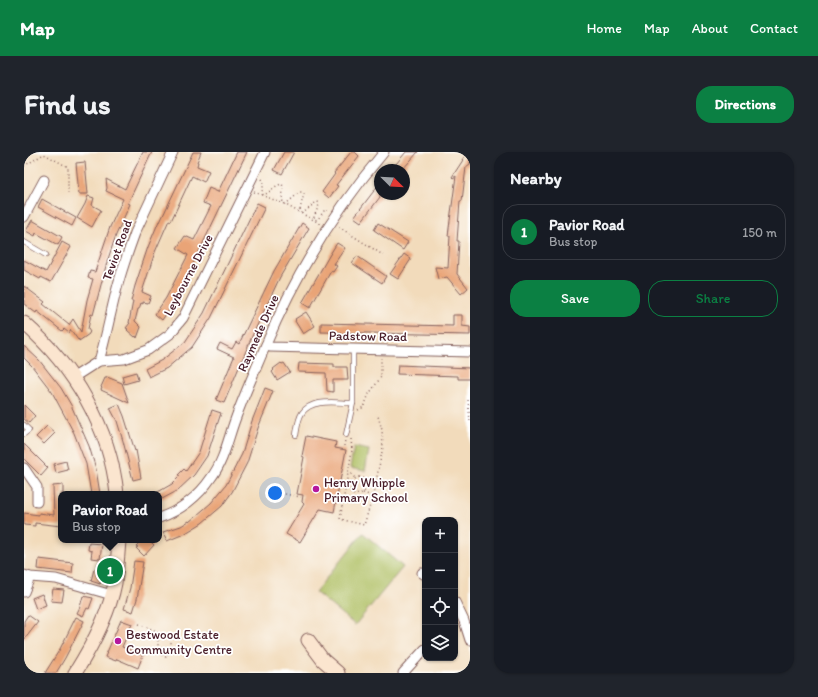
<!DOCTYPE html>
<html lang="en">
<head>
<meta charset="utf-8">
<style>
  :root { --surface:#171b24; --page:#20242c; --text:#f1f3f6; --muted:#9ea1a6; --line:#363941; --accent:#0b8043 }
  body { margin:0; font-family:Itim,sans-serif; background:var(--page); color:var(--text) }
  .controls { position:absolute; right:12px; bottom:12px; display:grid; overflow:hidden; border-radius:8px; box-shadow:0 1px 3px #0004 }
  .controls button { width:36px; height:36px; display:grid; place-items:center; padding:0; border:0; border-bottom:1px solid var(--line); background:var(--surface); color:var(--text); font:20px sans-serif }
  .compass { position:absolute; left:350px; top:12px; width:36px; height:36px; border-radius:50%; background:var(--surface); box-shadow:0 1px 3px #0004; rotate:114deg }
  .you { position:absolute; left:251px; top:341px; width:14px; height:14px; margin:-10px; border:3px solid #fff; border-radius:50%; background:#1a73e8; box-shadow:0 0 0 6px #1a73e833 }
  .badge { display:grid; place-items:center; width:26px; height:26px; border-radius:50%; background:var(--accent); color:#fff; font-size:13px; font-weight:700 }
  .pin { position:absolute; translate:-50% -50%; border:2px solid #fff; box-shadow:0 1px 4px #0006 }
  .popup { position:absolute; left:34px; top:339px; width:104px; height:52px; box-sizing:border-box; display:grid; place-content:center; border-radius:8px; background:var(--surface); filter:drop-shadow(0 1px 3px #0005); font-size:13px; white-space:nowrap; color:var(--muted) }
  .popup b { font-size:15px; color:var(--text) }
  .popup::after { content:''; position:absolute; left:50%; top:100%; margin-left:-8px; border:8px solid transparent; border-top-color:var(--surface) }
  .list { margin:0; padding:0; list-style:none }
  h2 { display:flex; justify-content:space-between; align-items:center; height:52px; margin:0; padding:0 16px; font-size:17px }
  h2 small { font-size:13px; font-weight:400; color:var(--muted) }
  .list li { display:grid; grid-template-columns:26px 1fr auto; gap:12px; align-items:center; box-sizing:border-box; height:56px; margin:0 8px 8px; padding:0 8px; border:1px solid var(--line); border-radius:16px }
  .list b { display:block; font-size:15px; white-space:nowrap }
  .list p { margin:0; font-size:13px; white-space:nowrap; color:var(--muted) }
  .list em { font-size:13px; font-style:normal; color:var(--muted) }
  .actions { display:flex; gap:8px; padding:12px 16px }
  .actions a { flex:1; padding:9px 0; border:1px solid var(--accent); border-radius:16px; text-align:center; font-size:14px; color:var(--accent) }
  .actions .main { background:var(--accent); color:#fff }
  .icon { flex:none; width:22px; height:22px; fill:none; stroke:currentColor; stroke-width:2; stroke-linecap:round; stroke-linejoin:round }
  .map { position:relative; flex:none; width:446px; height:521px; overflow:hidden; border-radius:16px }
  header { display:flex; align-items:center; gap:24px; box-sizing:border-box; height:56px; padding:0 20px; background:var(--accent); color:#fff }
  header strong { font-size:19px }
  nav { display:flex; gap:22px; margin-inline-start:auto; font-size:14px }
  .intro { display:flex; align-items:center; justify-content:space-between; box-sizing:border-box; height:96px; padding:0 24px }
  h1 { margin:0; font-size:28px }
  .button { padding:10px 18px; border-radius:16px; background:var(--accent); color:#fff; font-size:14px; font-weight:700 }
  main { display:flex; gap:24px; padding:0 24px }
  aside { flex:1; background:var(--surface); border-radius:16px; box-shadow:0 1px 3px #0004 }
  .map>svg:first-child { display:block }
  .pitch { fill:#aebe60; stroke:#7c6e46 }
  .building { fill:#e9a477 }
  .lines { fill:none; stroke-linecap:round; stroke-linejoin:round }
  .lane-casing { stroke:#85615d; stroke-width:6 }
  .street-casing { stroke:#85615d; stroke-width:11 }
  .secondary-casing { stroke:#85615d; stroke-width:15 }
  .path { stroke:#85615d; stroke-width:1.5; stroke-dasharray:1 3; stroke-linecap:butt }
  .lane { stroke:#fff; stroke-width:4.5 }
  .street { stroke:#fff; stroke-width:9 }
  .secondary { stroke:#fbe5cf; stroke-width:13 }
  .poi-dot { fill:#b5179e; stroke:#fff; stroke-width:1.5 }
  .labels { text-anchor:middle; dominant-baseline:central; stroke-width:3.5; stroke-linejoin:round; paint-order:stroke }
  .street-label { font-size:13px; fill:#4a1f2b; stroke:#fff }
  .poi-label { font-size:13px; fill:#4a1f2b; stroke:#fff; text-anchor:start }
</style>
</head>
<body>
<header>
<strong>Map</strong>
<nav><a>Home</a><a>Map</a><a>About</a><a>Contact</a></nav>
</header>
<div class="intro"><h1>Find us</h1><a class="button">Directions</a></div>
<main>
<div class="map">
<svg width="446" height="521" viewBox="0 0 446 521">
  <rect width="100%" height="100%" fill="#fff"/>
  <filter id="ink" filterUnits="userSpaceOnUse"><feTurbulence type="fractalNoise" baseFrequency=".025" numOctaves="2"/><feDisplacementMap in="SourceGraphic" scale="8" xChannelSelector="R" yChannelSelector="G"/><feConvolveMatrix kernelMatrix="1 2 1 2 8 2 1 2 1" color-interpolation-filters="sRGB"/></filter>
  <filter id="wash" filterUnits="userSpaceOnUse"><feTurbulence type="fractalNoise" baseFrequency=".012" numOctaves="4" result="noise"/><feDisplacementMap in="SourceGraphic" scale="16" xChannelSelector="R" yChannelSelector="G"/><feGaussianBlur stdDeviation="0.9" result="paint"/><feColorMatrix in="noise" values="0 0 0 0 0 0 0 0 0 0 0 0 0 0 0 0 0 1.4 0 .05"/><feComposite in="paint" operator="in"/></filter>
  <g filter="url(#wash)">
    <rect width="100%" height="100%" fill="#f2dbbb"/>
    <g class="pitch">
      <polygon points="330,295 345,298 341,319 326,316"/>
      <polygon points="339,381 379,415 331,473 291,440"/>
    </g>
    <g id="blocks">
      <g class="building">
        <polygon points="119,0 128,0 104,51 106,52 92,83 83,110 69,163 67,162 64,177 66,180 65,181 65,182 55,189 55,187 54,188 47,178 45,181 40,177 38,179 13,159 12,161 0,152 0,134 21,150 19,152 45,173 49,167 57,180 63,148 69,127 64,126 66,119 71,120 86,75 99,47 82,39 83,36 82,27 101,37"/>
        <polygon points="169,0 177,0 173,10 174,10 173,14 185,19 180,30 168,24 147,69 145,68 131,100 118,140 127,144 124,151 119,150 119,152 117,151 115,157 114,157 111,169 117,175 113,186 112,184 111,185 103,178 104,177 102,176 106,171 105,171 109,149 107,149 111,134 124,95 132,76 135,69 136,70"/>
        <polygon points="213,0 223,0 166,118 147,155 138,168 131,162 142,146 164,103 153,96 161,84 170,88 187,54 179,51 185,36 194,40"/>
        <polygon points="260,0 270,0 258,22 250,18"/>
        <polygon points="327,0 331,0 335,4 312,33 314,34 305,46 298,40 311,22 310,21"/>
        <polygon points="382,0 394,0 378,18 367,18"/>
        <polygon points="443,1 443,3 446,1 446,12 442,15 438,49 436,49 433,89 435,89 433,122 444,136 437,142 423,125 414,127 411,115 424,116 426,84 424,84 425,76 432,24 429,26 428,25 439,8 438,8"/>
        <polygon points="61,10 64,42 55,42 52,11"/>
        <polygon points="356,31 356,45 337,70 330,65"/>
        <polygon points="64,44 70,46 68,53 77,58 68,75 53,66 61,52"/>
        <polygon points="18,47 52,66 48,74 14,55"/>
        <polygon points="233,51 241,55 187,166 168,195 143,216 125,225 121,217 138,208 161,190 180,161"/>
        <polygon points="8,68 38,85 34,93 12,81 11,84 2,79"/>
        <polygon points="278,71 285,76 256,125 229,182 200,251 192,248 210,205 193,197 196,191 208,197 212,190 215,192 250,119"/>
        <polygon points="354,71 384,90 379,98 350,78"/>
        <polygon points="38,90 47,95 27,130 17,125 16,127 0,118 0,108 22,120"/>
        <polygon points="313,91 321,96 310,112 313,114 309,120 307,119 286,156 278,151 305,104"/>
        <polygon points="380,102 387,107 374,127 366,122"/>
        <polygon points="333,104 362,124 358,131 328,111"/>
        <polygon points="282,160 291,174 279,182 271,169 272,168 271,167"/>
        <polygon points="429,163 438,163 438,174 446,175 446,183 297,180 297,171 429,174"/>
        <polygon points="0,194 15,208 37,236 47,253 65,294 72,317 76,342 67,342 62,312 50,281 28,240 8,214 0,206"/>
        <polygon points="257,211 258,212 260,211 266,220 253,228 248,220 250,218 249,217"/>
        <polygon points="275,211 310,212 310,215 323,215 324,228 309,228 309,240 303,239 302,221 274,220"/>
        <polygon points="374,213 446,216 446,227 434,227 434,224 373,222"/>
        <polygon points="112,220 114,228 100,232 98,224"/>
        <polygon points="83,225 98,231 105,251 77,238 78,236 77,235 81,226 83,226"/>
        <polygon points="241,236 249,239 234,276 223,311 208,340 198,354 178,371 160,382 143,389 139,380 157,374 165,369 165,370 187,351 202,333 218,302 228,269"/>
        <polygon points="95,252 100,264 111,299 112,298 117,326 109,328 99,289 93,269 86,256"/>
        <polygon points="0,253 11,264 5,271 0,267"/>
        <polygon points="188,258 197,261 183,304 170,323 153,339 138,347 134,340 148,332 156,324 154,323 160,317 162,319 175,300"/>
        <polygon points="23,274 31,281 20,292 12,285"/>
        <polygon points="282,284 312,290 311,296 322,298 310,360 296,357 276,390 262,382 280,352 278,350 279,343 273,342 280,305 278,304"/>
        <polygon points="0,292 24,316 17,324 0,307"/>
        <polygon points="42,309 44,318 32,321 30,312"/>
        <polygon points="39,333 39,342 37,342 37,374 11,371 11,374 0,373 0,361 15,363 15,361 30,363 29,334"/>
        <polygon points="118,388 125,388 130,393 120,404 112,396 114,395 112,394"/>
        <polygon points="65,391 78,392 76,407 67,406 68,399 64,398"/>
        <polygon points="15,407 49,411 48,421 14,417"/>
        <polygon points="110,409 119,410 113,447 109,460 100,457 106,436"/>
        <polygon points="70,417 80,419 76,432 67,429"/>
        <polygon points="29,437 40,438 38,450 27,449"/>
        <polygon points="18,442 22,453 12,457 8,446"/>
        <polygon points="59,444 69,446 65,457 63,456 59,464 53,461 56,455"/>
        <polygon points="4,463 14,470 0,488 0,469"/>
        <polygon points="52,465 60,469 41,506 32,521 21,521 36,497"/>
        <polygon points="97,468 108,472 98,495 119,503 114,516 93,507 92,509 81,505"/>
      </g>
    </g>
  </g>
  <g filter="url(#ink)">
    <use href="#blocks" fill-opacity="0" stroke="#85615d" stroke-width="1"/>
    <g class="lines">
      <g class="lane-casing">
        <g id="lane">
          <polyline points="0,90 22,103"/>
          <polyline points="0,273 5,278 0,282"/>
          <path d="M272,283c1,-6 2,-16 6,-22 10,-15 35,-10 51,-10v-54"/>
          <polyline points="322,283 329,251"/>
        </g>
      </g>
      <g class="street-casing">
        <g id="street">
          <polyline points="0,65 20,28"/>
          <polyline points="242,193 246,195 446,200"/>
          <path d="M75,209c7,-23 11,-46 17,-69 5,-20 12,-40 19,-59l38,-81"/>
          <polyline points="50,225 75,209 100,207 124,198 146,182 159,166 241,0"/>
          <polyline points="0,316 13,335 13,350"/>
          <path d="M135,366c21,-7 40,-22 52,-40 13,-17 17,-39 24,-58 9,-25 20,-49 30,-73 29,-70 70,-137 119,-195"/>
          <polyline points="398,421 401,423"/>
          <polyline points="0,423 6,425 32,427 88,443"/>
          <polyline points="0,440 6,425"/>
          <polyline points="431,450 440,469 446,488"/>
          <polyline points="379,521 401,497"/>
        </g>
      </g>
      <g class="secondary-casing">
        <g id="secondary">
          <path d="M0,171c50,44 86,104 93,171"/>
          <polyline points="284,488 299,508 314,521"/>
          <path d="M51,521c17,-27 34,-58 40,-90 2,-14 3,-29 4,-43"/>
        </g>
      </g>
      <g class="path">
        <polyline points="0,14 20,2 44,15 44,41"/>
        <path d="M238,27l2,3 -2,10 1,3c8,-2 11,-10 19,-11 3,6 -2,14 2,20l3,-1 13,-11h2l2,2 -4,15 2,4c6,-2 10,-10 16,-11l1,3 -5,12 1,3 3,-1 6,-8h4"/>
        <polyline points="230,40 260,52 297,72"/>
        <polyline points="315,75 359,103"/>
        <polyline points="444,248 446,269"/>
        <polyline points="334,258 340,255 345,242 357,225 357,206"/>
        <polyline points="327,287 328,298 316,367 340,373 349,344 359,295 358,278 354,264"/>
        <polyline points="320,294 321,288"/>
        <polyline points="324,319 331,326"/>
        <path d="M335,325l7,2c3,6 1,9 -3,14l-9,2 -5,-5c0,-7 4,-11 10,-13z"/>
        <polyline points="339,341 349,344"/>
        <polyline points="261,342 277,345"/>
        <polyline points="39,389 39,388"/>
        <polyline points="115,472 130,478 134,482 134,501 130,501 118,497"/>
        <polyline points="134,501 142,505 147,496 147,488 140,484 134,486"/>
      </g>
      <use href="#lane" class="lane"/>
      <use href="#street" class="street"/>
      <use href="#secondary" class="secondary"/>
    </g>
  </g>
  <g class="poi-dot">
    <circle cx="292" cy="337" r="4"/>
    <circle cx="94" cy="489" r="4"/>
  </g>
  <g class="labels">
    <g class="street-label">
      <text transform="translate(93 98) rotate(-70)">Teviot Road</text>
      <text transform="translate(164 123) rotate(-62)">Leybourne Drive</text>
      <text transform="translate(234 181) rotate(-66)">Raymede Drive</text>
      <text transform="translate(344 184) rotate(1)">Padstow Road</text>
    </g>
    <g class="poi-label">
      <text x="300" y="330">Henry Whipple<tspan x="300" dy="15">Primary School</tspan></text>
      <text x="102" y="482">Bestwood Estate<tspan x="102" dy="15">Community Centre</tspan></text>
    </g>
  </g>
</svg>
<div class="controls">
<button>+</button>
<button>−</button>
<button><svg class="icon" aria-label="locate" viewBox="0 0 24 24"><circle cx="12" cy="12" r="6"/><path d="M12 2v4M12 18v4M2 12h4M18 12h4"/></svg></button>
<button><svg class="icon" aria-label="layers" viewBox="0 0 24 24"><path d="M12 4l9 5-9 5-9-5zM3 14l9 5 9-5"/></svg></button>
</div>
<svg class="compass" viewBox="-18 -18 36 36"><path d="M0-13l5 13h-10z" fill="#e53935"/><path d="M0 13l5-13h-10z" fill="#9ea1a6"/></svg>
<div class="you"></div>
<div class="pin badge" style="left:86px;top:419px">1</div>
<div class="popup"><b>Pavior Road</b>Bus stop</div>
</div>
<aside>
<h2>Nearby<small></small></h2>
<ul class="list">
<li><span class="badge">1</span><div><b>Pavior Road</b><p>Bus stop</p></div><em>150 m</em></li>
</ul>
<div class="actions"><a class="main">Save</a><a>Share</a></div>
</aside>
</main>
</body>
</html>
